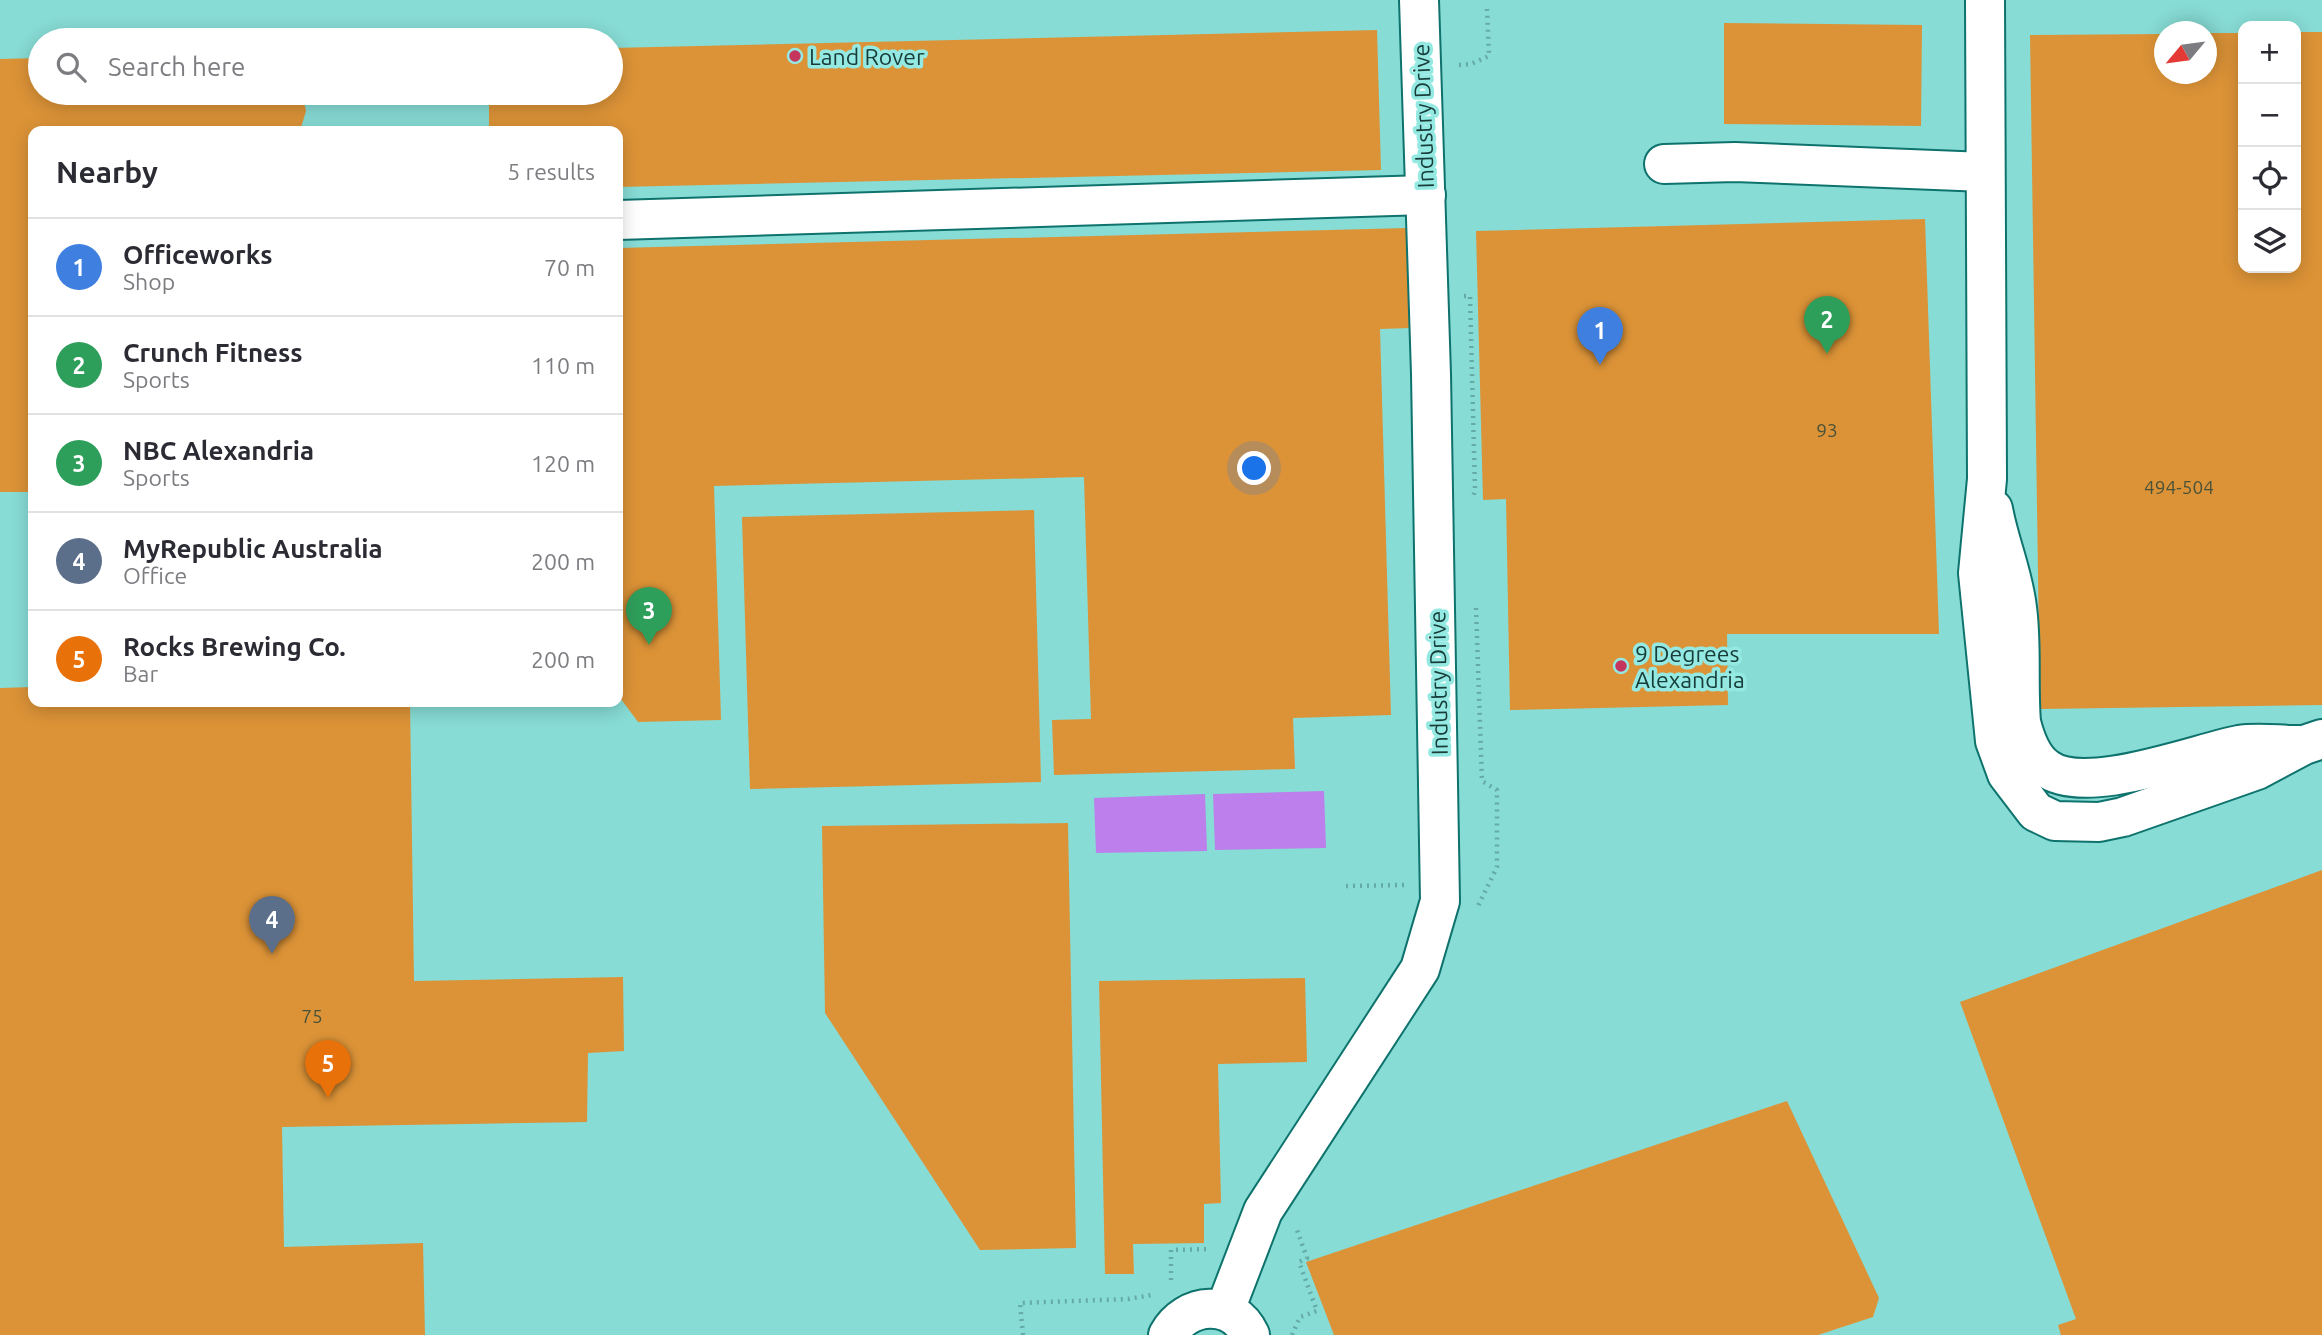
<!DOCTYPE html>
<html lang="en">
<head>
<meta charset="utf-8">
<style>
  :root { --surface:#fff; --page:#f2f2f3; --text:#2b2b33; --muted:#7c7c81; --line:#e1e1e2; --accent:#2563eb }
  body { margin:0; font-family:Ubuntu,sans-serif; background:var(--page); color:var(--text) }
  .controls { position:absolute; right:21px; top:21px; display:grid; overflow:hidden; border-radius:14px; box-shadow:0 4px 18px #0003 }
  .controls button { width:63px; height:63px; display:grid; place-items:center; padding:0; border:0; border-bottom:2px solid var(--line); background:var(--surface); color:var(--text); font:35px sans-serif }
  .compass { position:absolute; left:2154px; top:21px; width:63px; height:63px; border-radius:50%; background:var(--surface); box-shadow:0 4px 18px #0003; rotate:241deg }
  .you { position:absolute; left:1255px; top:469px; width:24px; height:24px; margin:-18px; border:5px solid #fff; border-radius:50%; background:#1a73e8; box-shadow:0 0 0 10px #1a73e833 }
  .badge { display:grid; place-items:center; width:46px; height:46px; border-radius:50%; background:var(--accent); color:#fff; font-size:23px; font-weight:700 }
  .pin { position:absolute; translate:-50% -58px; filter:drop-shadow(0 2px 4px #0008) }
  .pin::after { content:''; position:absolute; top:37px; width:24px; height:21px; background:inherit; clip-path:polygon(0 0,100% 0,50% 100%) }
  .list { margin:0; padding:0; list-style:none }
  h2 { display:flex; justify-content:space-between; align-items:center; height:91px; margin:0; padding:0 28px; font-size:30px }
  h2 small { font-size:23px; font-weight:400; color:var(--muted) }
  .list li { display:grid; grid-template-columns:46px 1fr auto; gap:21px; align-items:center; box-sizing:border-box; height:98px; padding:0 28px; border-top:2px solid var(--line) }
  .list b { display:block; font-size:26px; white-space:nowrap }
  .list p { margin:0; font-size:23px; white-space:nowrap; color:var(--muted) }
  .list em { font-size:23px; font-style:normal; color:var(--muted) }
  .icon { flex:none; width:38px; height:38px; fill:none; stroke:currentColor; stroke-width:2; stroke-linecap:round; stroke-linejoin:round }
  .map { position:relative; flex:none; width:2322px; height:1335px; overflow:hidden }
  .search { position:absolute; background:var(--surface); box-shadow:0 4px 18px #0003; left:28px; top:28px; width:595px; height:77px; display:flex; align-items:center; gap:18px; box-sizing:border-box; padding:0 24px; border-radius:38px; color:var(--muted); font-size:26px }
  .panel { position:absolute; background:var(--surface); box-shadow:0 4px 18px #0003; left:28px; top:126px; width:595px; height:581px; border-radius:14px }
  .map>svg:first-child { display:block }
  .green { fill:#bc7feb }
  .building { fill:#dc9337 }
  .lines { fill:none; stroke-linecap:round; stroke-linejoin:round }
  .minor-casing { stroke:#0e726d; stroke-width:42 }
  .path { stroke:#65aba5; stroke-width:4.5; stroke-dasharray:2 5; stroke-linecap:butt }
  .minor { stroke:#fff; stroke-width:38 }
  .poi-dot { fill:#c5365e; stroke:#94eae2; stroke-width:2.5 }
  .labels { text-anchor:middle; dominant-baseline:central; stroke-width:7; stroke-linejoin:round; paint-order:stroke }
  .number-label { font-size:19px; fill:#495238 }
  .poi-label { font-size:23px; fill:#183c39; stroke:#94eae2; text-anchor:start }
  .street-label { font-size:23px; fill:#183c39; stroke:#94eae2 }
</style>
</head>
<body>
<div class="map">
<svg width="2322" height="1335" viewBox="0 0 2322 1335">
  <rect width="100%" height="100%" fill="#87dcd5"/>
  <g class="green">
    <polygon points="1324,791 1326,848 1215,850 1213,794"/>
    <polygon points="1205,794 1207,851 1096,853 1094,798"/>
  </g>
  <g class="building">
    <polygon points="1724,23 1922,25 1921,126 1724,124"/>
    <polygon points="1377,30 1381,170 618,187 618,131 489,131 489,93 611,93 611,48"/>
    <polygon points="2296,32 2322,32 2322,705 2040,709 2030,35 2164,34 2164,74 2206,74 2206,33 2243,33 2243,268 2296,268"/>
    <polygon points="40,58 40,93 302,93 306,111 300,131 33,131 33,492 0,492 0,59"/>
    <polygon points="1925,219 1939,634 1727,634 1728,705 1510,710 1506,499 1483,500 1476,231"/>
    <polygon points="1408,228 1411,328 1380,329 1391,715 1293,718 1295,769 1054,775 1052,720 1091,719 1084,477 714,486 721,720 638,722 618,695 618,248"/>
    <polygon points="1034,510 1041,782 750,789 742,517"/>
    <polygon points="33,687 33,702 410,702 414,981 623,977 624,1051 588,1053 587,1122 282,1127 284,1247 423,1243 425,1335 0,1335 0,688"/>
    <polygon points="1068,823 1076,1248 980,1250 825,1013 822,826"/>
    <polygon points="2322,870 2322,1335 2061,1335 2058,1325 2076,1319 1960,1002"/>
    <polygon points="1305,978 1307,1062 1218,1064 1221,1203 1204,1204 1204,1243 1133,1244 1134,1274 1105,1274 1099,981"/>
    <polygon points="1787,1101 1879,1298 1873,1317 1818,1335 1334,1335 1306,1262"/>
  </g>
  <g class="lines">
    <g class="minor-casing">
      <g id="minor">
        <polyline points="1985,0 1987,479 1978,573 1995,741 2007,774 2036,812 2055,821 2099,822 2123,817 2257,770 2304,745 2322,739"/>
        <polyline points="1664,164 1735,162 1985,172"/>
        <polyline points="618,220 1426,195"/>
        <path d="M1993,509c6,34 20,64 24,99 5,37 1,76 4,114 4,16 11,36 25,46 38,29 148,-14 193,-23 18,-3 40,0 59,0"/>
        <polyline points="1225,1310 1263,1211 1420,969 1440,901 1431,374 1419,0"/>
        <path d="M1168,1335c18,-33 65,-37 82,0"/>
      </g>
    </g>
    <g class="path">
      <polyline points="1459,65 1471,64 1489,56 1487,9"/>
      <polyline points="1464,296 1470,296 1475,490 1473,498"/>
      <polyline points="1476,608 1482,781 1497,790 1497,867 1478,906"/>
      <polyline points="1346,886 1404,885"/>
      <polyline points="1171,1280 1171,1250 1209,1249"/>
      <polyline points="1023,1335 1020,1303 1128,1299 1152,1295"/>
      <polyline points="1292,1335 1300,1317 1317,1311 1299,1262 1307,1258 1297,1230"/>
    </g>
    <use href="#minor" class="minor"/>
  </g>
  <g class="poi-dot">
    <circle cx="795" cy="56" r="7"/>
    <circle cx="1621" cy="666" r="7"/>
  </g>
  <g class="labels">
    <g class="number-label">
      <text x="1827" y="430">93</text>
      <text x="2179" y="487">494-504</text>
      <text x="312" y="1016">75</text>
    </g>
    <g class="poi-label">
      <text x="809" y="56">Land Rover</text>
      <text x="1635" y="653">9 Degrees<tspan x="1635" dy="26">Alexandria</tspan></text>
    </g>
    <g class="street-label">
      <text transform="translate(1423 116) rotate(-92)">Industry Drive</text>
      <text transform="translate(1438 683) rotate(-91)">Industry Drive</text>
    </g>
  </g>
</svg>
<div class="controls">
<button>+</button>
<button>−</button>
<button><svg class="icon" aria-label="locate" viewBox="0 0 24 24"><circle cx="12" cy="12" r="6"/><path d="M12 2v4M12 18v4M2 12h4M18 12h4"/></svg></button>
<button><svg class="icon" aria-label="layers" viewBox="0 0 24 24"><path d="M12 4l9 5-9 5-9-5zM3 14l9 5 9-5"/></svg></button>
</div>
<svg class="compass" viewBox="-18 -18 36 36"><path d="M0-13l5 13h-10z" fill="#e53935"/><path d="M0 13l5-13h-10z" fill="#7c7c81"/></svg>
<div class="you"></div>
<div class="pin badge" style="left:1600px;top:365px;background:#3f7fe0">1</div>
<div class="pin badge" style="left:1827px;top:354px;background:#2e9e5b">2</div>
<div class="pin badge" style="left:649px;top:645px;background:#2e9e5b">3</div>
<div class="pin badge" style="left:272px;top:954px;background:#5c6f8a">4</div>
<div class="pin badge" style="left:328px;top:1098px;background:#e8710a">5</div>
<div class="search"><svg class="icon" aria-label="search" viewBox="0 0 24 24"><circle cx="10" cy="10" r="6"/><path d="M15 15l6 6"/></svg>Search here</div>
<section class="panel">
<h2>Nearby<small>5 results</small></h2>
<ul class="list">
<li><span class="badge" style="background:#3f7fe0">1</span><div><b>Officeworks</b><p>Shop</p></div><em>70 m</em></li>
<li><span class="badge" style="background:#2e9e5b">2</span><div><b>Crunch Fitness</b><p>Sports</p></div><em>110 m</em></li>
<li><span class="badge" style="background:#2e9e5b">3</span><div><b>NBC Alexandria</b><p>Sports</p></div><em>120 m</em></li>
<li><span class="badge" style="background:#5c6f8a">4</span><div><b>MyRepublic Australia</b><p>Office</p></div><em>200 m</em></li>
<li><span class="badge" style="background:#e8710a">5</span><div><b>Rocks Brewing Co.</b><p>Bar</p></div><em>200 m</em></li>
</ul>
</section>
</div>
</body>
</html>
